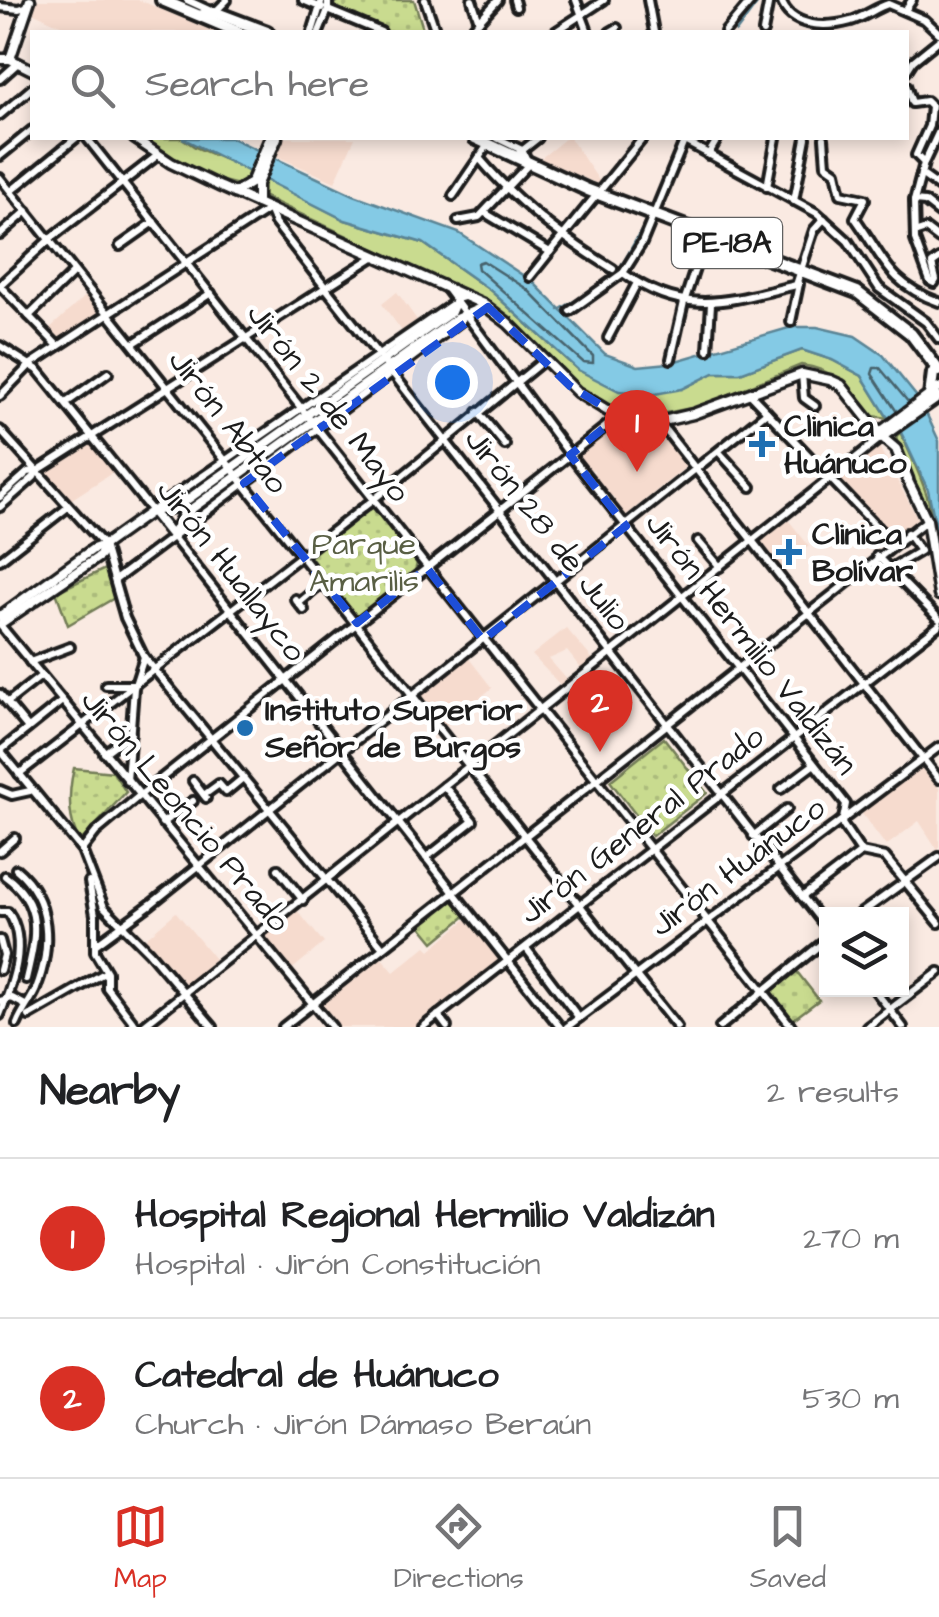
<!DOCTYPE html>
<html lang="en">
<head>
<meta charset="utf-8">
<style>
  :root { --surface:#fff; --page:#f2f2f2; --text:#202124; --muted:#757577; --line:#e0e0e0; --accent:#d93025 }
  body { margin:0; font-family:"Architects Daughter",sans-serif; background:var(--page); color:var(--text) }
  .controls { position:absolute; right:30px; bottom:30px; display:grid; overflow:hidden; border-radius:0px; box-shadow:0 5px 15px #0003 }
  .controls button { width:90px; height:90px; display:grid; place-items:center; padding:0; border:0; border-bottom:2px solid var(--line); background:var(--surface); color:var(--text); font:50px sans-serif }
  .you { position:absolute; left:452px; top:382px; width:35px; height:35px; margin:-25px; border:8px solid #fff; border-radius:50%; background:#1a73e8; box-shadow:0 0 0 15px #1a73e833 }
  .badge { display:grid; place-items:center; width:65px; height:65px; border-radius:50%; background:var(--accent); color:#fff; font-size:32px; font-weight:700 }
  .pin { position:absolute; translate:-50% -82px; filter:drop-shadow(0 2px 5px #0008) }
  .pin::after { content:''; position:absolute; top:52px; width:35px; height:30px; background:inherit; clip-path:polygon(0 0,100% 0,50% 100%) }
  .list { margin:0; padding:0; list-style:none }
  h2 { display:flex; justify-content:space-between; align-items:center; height:130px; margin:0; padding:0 40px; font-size:42px }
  h2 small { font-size:32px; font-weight:400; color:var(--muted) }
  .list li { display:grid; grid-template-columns:65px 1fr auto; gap:30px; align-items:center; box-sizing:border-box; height:160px; padding:0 40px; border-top:2px solid var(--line) }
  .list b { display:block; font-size:38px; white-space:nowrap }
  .list p { margin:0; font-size:32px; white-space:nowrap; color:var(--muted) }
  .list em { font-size:32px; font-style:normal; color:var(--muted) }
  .icon { flex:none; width:55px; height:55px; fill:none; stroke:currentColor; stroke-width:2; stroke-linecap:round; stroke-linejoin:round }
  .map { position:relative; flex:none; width:939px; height:1027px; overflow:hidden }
  .search { position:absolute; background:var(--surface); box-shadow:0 5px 15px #0003; left:30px; right:30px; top:30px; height:110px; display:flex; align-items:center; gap:25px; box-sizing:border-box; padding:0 35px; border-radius:0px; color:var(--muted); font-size:38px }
  .sheet { height:450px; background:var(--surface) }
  nav { display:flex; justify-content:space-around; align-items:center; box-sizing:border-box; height:140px; border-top:2px solid var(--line); background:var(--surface); font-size:28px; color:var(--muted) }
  nav a { display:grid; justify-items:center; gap:5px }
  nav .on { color:var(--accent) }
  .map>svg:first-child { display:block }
  .built { fill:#f6dbce }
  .green { fill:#c9db8f; stroke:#727c56; stroke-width:2.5 }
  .park { fill:url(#park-dots); stroke:#727c56; stroke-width:2.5 }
  .water { fill:#84cae5; stroke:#5a8495; stroke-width:2.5 }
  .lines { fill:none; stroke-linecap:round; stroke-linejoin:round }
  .shore { stroke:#46626c; stroke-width:2.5 }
  .stream { stroke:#5a8495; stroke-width:2.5 }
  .minor-casing { stroke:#1c1c1c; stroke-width:14 }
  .major-casing { stroke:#1c1c1c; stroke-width:15 }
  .highway-casing { stroke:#1c1c1c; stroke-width:18 }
  .minor { stroke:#fff; stroke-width:6 }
  .major { stroke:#fff; stroke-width:8 }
  .highway { stroke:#fff; stroke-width:10 }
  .marked { fill:none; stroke:#1d4ed8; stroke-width:8; stroke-dasharray:20 12; stroke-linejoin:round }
  .poi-dot { fill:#1f6fb2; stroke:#fff; stroke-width:4 }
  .labels { text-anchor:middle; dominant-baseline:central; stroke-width:9; stroke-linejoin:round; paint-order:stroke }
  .shield { fill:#fff; stroke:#606060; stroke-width:2.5 }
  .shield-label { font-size:30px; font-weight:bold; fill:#1c1c1c }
  .street-label { font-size:32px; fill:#1c1c1c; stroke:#fff }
  .poi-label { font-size:32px; font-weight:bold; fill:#1c1c1c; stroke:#fff; text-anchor:start }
  .park-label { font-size:32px; fill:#595f44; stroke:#fff }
</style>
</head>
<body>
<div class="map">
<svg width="939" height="1027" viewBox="0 0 939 1027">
  <defs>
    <pattern id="park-dots" width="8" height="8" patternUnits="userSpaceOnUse" patternTransform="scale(2.5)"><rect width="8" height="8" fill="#c9db8f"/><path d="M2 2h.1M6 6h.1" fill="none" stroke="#acbb7b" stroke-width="1.8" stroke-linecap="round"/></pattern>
  </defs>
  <rect width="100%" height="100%" fill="#faeae2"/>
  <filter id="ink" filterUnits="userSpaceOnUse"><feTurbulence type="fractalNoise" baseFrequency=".01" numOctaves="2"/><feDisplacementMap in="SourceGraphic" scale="20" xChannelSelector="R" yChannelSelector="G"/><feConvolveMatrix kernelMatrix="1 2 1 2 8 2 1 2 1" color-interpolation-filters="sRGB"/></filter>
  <g filter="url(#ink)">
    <g class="built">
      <polygon points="37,0 139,0 216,32 75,32 30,11"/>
      <polygon points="281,138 355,138 335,182 274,155"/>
      <polygon points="566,138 570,138 600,182 598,184 540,159"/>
      <polygon points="90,292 104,315 59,341 49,329"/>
      <polygon points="397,292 417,320 402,331 382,304"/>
      <polygon points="616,424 654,433 659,430 687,466 624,517 613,504 614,497 608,495 593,477 594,470 587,469 578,457"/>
      <polygon points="89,441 115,471 69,501 43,469"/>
      <polygon points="875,446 879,447 917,517 917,521 895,537 890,536 836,480 836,476"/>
      <polygon points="786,517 809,546 779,570 758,539"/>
      <polygon points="566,628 595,662 583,671 567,651 549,659 569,682 563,688 532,655"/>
      <polygon points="467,656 492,688 443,728 420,694"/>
      <polygon points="920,764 939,788 939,852 919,821 886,846 859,810"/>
      <polygon points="296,909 324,943 290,971 262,936"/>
      <polygon points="176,912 215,959 184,986 145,939"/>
      <polygon points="469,917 503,960 420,1027 337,1027 318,1004 379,955 394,972 426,946 430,950"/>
    </g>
    <g class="green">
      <path d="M140,138h42l13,9 56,24 -7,14c-30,-1 -78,-30 -104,-47z"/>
      <path d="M262,177l83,43 78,23 68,48 87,79 104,19 32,-16h26l62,-23 30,10 30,16 26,42 -15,-2c-21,-25 -37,-47 -72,-51l-100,41 -50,10 -33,-6 -44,-26 -84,-81 -230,-108 -1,-8z"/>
      <path d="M900,432c23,48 39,85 39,140l-8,-57 -32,-67 -3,-11z"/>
    </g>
    <g class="park">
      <polygon points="339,0 414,0 424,32 387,32 331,8"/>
      <polygon points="368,508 374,508 417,563 415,571 361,616 355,615 311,558 311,553"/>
      <polygon points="105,569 116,597 68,625 56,592"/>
      <polygon points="664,738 707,793 652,836 610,781"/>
      <path d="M74,768l39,4 13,20 -46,50c-12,-22 -12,-49 -6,-74z"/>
      <polygon points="454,897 468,914 434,942 420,925"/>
      <polygon points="794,968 819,1000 791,1021 766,991"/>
    </g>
    <polygon class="water" points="182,138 232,138 354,195 459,233 533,282 605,354 638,366 669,363 792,327 817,327 855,336 883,355 921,402 939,441 939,540 928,490 898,426 888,418 862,376 832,360 802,350 740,373 714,373 682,389 655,394 619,391 578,370 491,291 423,243 345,220"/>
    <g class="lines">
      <g class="shore">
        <polygon points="483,261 527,289 593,356 593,363 583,362 478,269 477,263"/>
        <polyline points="897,412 872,374 874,368 880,368 909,403"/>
      </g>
      <g class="stream">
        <polyline points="736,32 760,0"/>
        <polyline points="651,210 680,139"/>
        <polyline points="611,279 624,261 648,218"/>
        <polyline points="559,310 604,283"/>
      </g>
      <g class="minor-casing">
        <g id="minor">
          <polyline points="187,0 213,12"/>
          <polyline points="303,0 322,8"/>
          <polyline points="425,0 436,32"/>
          <polyline points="472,0 479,21"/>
          <polyline points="514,0 516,7"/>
          <polyline points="576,0 588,32"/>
          <polyline points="648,0 654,32"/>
          <path d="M781,0c9,28 45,28 70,21 13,-4 25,-13 37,-17l37,16 14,13"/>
          <polyline points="0,7 19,9 25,7"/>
          <polyline points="906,9 912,0"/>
          <polyline points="328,10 381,32"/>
          <polyline points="215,12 227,0"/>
          <polyline points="312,32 322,0"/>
          <polyline points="319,32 328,10 328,0"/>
          <polyline points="469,32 498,0"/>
          <polyline points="555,32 604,0"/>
          <polyline points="610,32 617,28"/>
          <polyline points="725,32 752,0"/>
          <polyline points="763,32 769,0"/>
          <polyline points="906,72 913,61 939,40"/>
          <polyline points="0,79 18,63"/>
          <polyline points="906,85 912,103 926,101 931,106 929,126 916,155 923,162"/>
          <polyline points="0,115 32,88"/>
          <polyline points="939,131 924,163 914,201 915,240 930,281 934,283 936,280 932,264 939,259"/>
          <polyline points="87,138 792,1027"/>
          <polyline points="679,138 817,213 848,241 879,288 926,322 939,339"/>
          <path d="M824,138l2,27 10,7 5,22 24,5 -10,19c29,40 33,66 84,84"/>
          <polyline points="519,153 538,138"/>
          <polyline points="708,155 718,138"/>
          <polyline points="0,156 32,130"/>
          <path d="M479,158c39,46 83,80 134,111"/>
          <polyline points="921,174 939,187"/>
          <polyline points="0,178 677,1027"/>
          <polyline points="767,187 776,138"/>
          <polyline points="11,191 76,138"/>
          <polyline points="453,196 489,143"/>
          <polyline points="794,201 806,138"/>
          <polyline points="914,201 925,202 939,213"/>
          <polyline points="485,213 550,252 643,138"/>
          <polyline points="458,221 479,217 529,164 522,150 497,138"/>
          <polyline points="917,232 926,229 939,239"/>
          <polyline points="0,235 27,211"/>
          <polyline points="120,246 154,222"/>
          <path d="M623,273c63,45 105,28 173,12l18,-55 10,-11"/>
          <polyline points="530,277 550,252"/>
          <polyline points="0,285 51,238 158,155"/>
          <polyline points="0,286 58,346"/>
          <polyline points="446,288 570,455 846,804 842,824 861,852 885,857 939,923"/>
          <polyline points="570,311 623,273 642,243 685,139"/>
          <polyline points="29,316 74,272"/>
          <polyline points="791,322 799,284"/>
          <polyline points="608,338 637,283"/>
          <polyline points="134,343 211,293"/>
          <polyline points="0,346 38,370 152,511 454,303"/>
          <polyline points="708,350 711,304"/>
          <polyline points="671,359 684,302 706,235"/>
          <polyline points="802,374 804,398 815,406"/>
          <polyline points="750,394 893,544"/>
          <polyline points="0,396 31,364 269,209 275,223 826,927"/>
          <polyline points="66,403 108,373"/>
          <polyline points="478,412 505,445"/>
          <polyline points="659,422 939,779"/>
          <polyline points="0,430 104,545 125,618 144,657 383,948"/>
          <polyline points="719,452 751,487"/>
          <polyline points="0,497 28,472 36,471"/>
          <polyline points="0,507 34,477 37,471 375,256"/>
          <polyline points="172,536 560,1027"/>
          <polyline points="698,541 720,567"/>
          <polyline points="877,556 939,619"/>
          <polyline points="0,560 68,507"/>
          <polyline points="891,568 920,551 907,533"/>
          <polyline points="115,580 461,321 463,315"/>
          <polyline points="295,599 304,610"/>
          <polyline points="299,603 324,582"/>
          <polyline points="0,625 332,1027"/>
          <polyline points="30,662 70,647"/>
          <polyline points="106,685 134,685"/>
          <polyline points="0,694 28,728"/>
          <polyline points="8,702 41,676"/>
          <polyline points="0,750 82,850 104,907 149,952 213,1027"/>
          <polyline points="0,751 61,702"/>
          <polyline points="104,753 131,733"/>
          <polyline points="19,774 373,500 544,360"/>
          <polyline points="127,781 134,688 144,657"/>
          <polyline points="193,781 206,798"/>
          <polyline points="781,789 813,765"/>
          <polyline points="0,790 12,795 30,791"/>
          <polyline points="204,795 219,784 226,792 243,778"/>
          <polyline points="162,823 193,801"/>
          <polyline points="753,836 787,809"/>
          <polyline points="82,850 96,832 139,796 619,416"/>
          <polyline points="0,851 15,838"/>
          <polyline points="426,858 473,821 444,786"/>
          <path d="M16,869c36,30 36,79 20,120 -5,12 -14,22 -19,35"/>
          <polyline points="278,869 303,900"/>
          <path d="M5,876c39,28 31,61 21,103"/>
          <polyline points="89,882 95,915 95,952 107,972 107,988 137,1027"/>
          <polyline points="802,897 861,852"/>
          <path d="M0,912h8c21,30 4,73 -8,103"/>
          <polyline points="860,914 939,857"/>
          <polyline points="0,940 4,955 0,970"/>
          <polyline points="95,945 151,904 767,412"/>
          <polyline points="526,948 579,1018"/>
          <polyline points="874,989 903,1027"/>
          <polyline points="0,1001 12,998 25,1005"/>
          <polyline points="438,1015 447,1027"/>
          <polyline points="29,1016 106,972"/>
          <polyline points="145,1024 882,437"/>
          <polyline points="283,1027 927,520"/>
          <polyline points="423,1027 939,625"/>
          <polyline points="567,1027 939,747"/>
          <polyline points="720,1027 826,940"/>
          <polyline points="867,1027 939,972"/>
        </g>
      </g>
      <g class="major-casing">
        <g id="major">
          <polyline points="0,59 10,59 32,70"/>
          <polyline points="10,59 30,0"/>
          <polyline points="134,138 171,163 221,187 483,304 508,323 577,392 608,411 639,421 659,422 693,414 802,374 830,380 841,385 882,437 896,449 908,479"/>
          <polyline points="234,193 251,183 270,138"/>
          <polyline points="257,203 257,184 277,138"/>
          <polyline points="879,433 939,388"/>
          <polyline points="882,437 939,397"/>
          <polyline points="907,479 927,520 939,595"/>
          <polyline points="152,511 172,536 183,515 456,319 483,307"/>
          <polyline points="0,616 93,549 104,545 152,511 177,507 451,312 457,298 464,296"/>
          <polyline points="0,624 100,556 104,545"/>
        </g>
      </g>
      <g class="highway-casing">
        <g id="highway">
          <polyline points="162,0 238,32"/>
          <polyline points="202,15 214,12 267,32"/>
          <polyline points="475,138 588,190 857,292 911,334 939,371"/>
          <polyline points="930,396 933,373"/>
        </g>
      </g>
      <use href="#minor" class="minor"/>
      <use href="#major" class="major"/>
      <use href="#highway" class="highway"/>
    </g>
  </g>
  <path class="marked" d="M488,307l82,79 49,30 -49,39 56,71 -143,114 -56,-72 -70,55 -113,-140z"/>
  <g class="poi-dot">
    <path d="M757 429h10v10h10v10h-10v10h-10v-10h-10v-10h10z"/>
    <path d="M784 537h10v10h10v10h-10v10h-10v-10h-10v-10h10z"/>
    <circle cx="245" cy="728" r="10"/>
  </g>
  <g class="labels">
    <rect class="shield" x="672" y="218" width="110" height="50" rx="8"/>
    <g class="shield-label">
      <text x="727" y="243">PE-18A</text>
    </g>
    <g class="street-label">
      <text transform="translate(328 403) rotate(52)">Jirón 2 de Mayo</text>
      <text transform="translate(228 422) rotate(52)">Jirón Abtao</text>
      <text transform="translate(547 530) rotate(52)">Jirón 28 de Julio</text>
      <text transform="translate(231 571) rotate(52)">Jirón Huallayco</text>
      <text transform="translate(751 644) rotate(52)">Jirón Hermilio Valdizán</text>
      <text transform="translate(185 811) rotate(50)">Jirón Leoncio Prado</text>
      <text transform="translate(642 825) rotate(-38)">Jirón General Prado</text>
      <text transform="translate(738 867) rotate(-37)">Jirón Huánuco</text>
    </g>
    <g class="poi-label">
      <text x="784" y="426">Clinica<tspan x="784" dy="37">Huánuco</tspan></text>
      <text x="812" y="534">Clinica<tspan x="812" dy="37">Bolívar</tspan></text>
      <text x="265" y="710">Instituto Superior<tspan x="265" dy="37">Señor de Burgos</tspan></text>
    </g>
    <g class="park-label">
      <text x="364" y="544">Parque<tspan x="364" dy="37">Amarilis</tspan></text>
    </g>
  </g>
</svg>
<div class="controls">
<button><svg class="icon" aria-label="layers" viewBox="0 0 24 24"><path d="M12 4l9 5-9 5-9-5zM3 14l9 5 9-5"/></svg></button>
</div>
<div class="you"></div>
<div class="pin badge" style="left:637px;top:472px">1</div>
<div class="pin badge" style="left:600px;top:752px">2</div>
<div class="search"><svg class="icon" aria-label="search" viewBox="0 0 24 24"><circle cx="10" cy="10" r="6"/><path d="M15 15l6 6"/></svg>Search here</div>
</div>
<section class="sheet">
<h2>Nearby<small>2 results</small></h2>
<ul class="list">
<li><span class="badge">1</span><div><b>Hospital Regional Hermilio Valdizán</b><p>Hospital · Jirón Constitución</p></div><em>270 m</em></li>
<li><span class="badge">2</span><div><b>Catedral de Huánuco</b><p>Church · Jirón Dámaso Beraún</p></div><em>530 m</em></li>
</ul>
</section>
<nav>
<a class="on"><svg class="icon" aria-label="map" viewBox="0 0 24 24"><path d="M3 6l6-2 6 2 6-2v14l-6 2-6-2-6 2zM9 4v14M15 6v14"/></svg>Map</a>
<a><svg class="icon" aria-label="directions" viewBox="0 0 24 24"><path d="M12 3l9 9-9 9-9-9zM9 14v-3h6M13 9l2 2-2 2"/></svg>Directions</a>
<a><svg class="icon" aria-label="saved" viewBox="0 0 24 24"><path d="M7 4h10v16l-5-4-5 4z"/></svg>Saved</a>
</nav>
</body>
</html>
